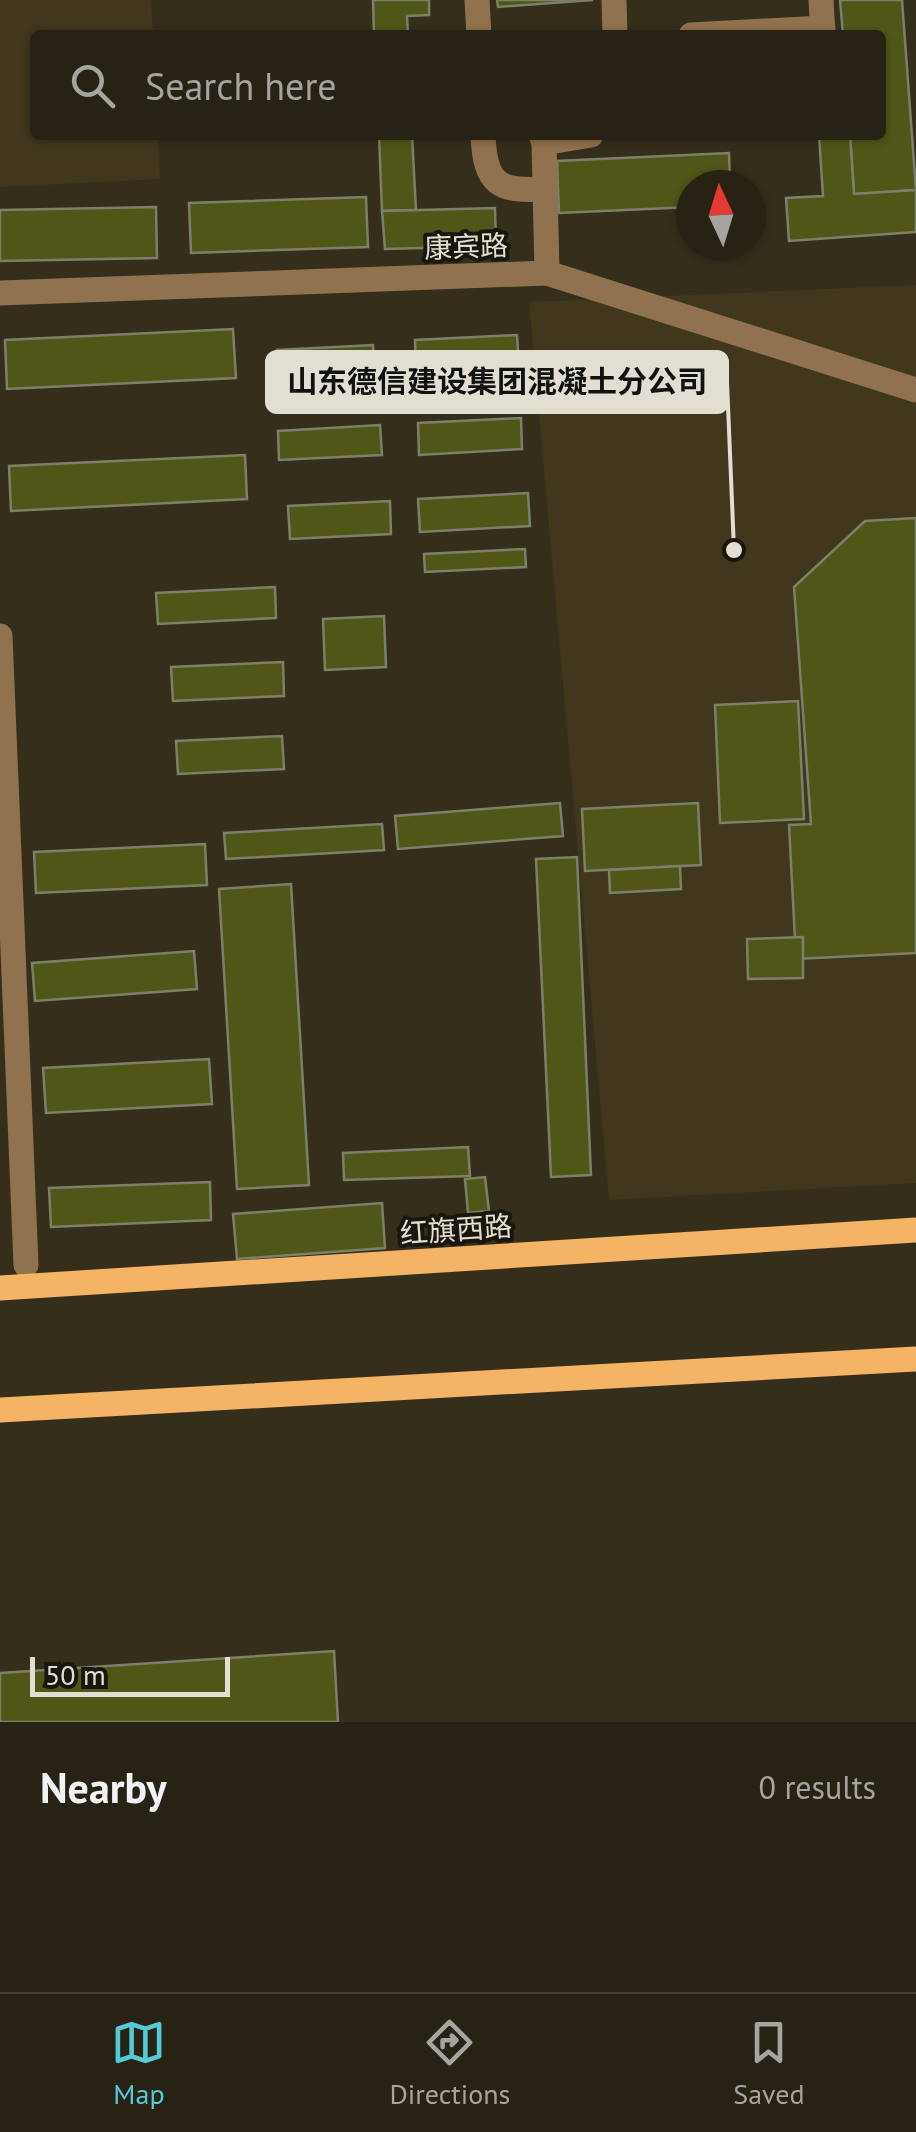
<!DOCTYPE html>
<html lang="en">
<head>
<meta charset="utf-8">
<style>
  :root { --surface:#272214; --page:#332f22; --text:#f1f3f6; --muted:#a4a4a0; --line:#433f34; --accent:#52cbd8 }
  body { margin:0; font-family:"PT Sans","Noto Sans SC",sans-serif; background:var(--page); color:var(--text) }
  .compass { position:absolute; left:676px; top:170px; width:90px; height:90px; border-radius:50%; background:var(--surface); box-shadow:0 2px 8px #0004; rotate:356deg }
  .scale { position:absolute; left:30px; bottom:25px; width:200px; box-sizing:border-box; padding-left:10px; border:5px solid #e2ded2; border-top:0; font-size:28px; line-height:35px; white-space:nowrap; color:#e2ded2; -webkit-text-stroke:8px #19160e; paint-order:stroke }
  .list { margin:0; padding:0; list-style:none }
  h2 { display:flex; justify-content:space-between; align-items:center; height:130px; margin:0; padding:0 40px; font-size:42px }
  h2 small { font-size:32px; font-weight:400; color:var(--muted) }
  .icon { flex:none; width:55px; height:55px; fill:none; stroke:currentColor; stroke-width:2; stroke-linecap:round; stroke-linejoin:round }
  .map { position:relative; flex:none; width:916px; height:1722px; overflow:hidden }
  .search { position:absolute; background:var(--surface); box-shadow:0 2px 8px #0004; left:30px; right:30px; top:30px; height:110px; display:flex; align-items:center; gap:25px; box-sizing:border-box; padding:0 35px; border-radius:10px; color:var(--muted); font-size:38px }
  .sheet { height:270px; background:var(--surface) }
  nav { display:flex; justify-content:space-around; align-items:center; box-sizing:border-box; height:140px; border-top:2px solid var(--line); background:var(--surface); font-size:28px; color:var(--muted) }
  nav a { display:grid; justify-items:center; gap:5px }
  nav .on { color:var(--accent) }
  .map>svg:first-child { display:block }
  .built { fill:#40371d }
  .building { fill:#505618; stroke:#7c806a; stroke-width:2.5 }
  .lines { fill:none; stroke-linecap:round; stroke-linejoin:round }
  .minor { stroke:#91724e; stroke-width:25 }
  .major { stroke:#f5b365; stroke-width:25 }
  .labels { text-anchor:middle; dominant-baseline:central; stroke-width:8; stroke-linejoin:round; paint-order:stroke }
  .street-label { font-size:28px; fill:#e2ded2; stroke:#19160e }
  .leader { fill:none; stroke:#e2ded2; stroke-width:4 }
  .callout-dot { fill:#e2ded2; stroke:#19160e; stroke-width:4 }
  .callout { fill:#e2ded2; stroke:#e2ded2; stroke-width:4 }
  .callout-label { font-size:30px; text-anchor:middle; font-weight:bold; fill:#111 }
</style>
</head>
<body>
<div class="map">
<svg width="916" height="1722" viewBox="0 0 916 1722">
  <rect width="100%" height="100%" fill="#342e1b"/>
  <g class="built">
    <polygon points="0,0 151,0 153,35 35,35 35,135 158,135 160,179 0,187"/>
    <polygon points="916,285 916,1183 609,1200 529,302"/>
  </g>
  <g class="building">
    <polygon points="373,0 429,0 429,15 407,16 408,35 374,35"/>
    <polygon points="497,0 593,0 498,7"/>
    <polygon points="840,0 902,0 916,190 854,194 850,135 881,135 881,35 843,35"/>
    <polygon points="379,135 412,135 416,210 382,211"/>
    <polygon points="819,135 850,135 854,194 916,190 916,232 789,241 786,198 823,196"/>
    <polygon points="729,153 730,185 691,185 691,207 559,213 557,161"/>
    <polygon points="366,197 368,247 191,253 189,203"/>
    <polygon points="156,207 157,258 0,261 0,210"/>
    <polygon points="495,208 496,246 385,249 382,211"/>
    <polygon points="233,329 236,378 7,389 5,340"/>
    <polygon points="517,335 519,367 416,373 415,340"/>
    <polygon points="373,345 375,378 279,382 277,350"/>
    <polygon points="521,418 522,449 419,455 418,423"/>
    <polygon points="380,425 382,455 279,460 278,431"/>
    <polygon points="245,455 247,499 11,511 9,466"/>
    <polygon points="528,493 530,526 420,532 418,499"/>
    <polygon points="390,501 391,534 290,539 288,506"/>
    <polygon points="916,518 916,953 796,959 789,825 811,824 794,587 865,521"/>
    <polygon points="525,549 526,567 425,572 424,554"/>
    <polygon points="275,587 276,618 158,624 156,593"/>
    <polygon points="384,616 386,667 325,670 323,619"/>
    <polygon points="283,662 284,696 173,701 171,667"/>
    <polygon points="798,701 804,819 720,823 715,705"/>
    <polygon points="282,736 284,769 178,774 176,741"/>
    <polygon points="560,803 563,836 398,849 395,816"/>
    <polygon points="698,803 701,865 585,871 582,809"/>
    <polygon points="382,824 384,850 226,859 224,833"/>
    <polygon points="205,844 207,885 36,893 34,852"/>
    <polygon points="577,857 591,1175 551,1177 536,859"/>
    <polygon points="680,866 681,889 610,893 609,870"/>
    <polygon points="291,884 309,1185 237,1189 219,889"/>
    <polygon points="803,937 803,978 748,979 747,939"/>
    <polygon points="194,951 197,989 35,1001 32,963"/>
    <polygon points="209,1059 212,1104 46,1113 43,1068"/>
    <polygon points="468,1147 470,1176 344,1180 343,1153"/>
    <polygon points="485,1177 489,1211 468,1213 465,1179"/>
    <polygon points="210,1182 211,1220 51,1227 49,1188"/>
    <polygon points="382,1203 385,1248 237,1259 233,1214"/>
    <polygon points="334,1651 338,1722 0,1722 0,1673"/>
  </g>
  <g class="lines">
    <g class="minor">
      <polyline points="477,0 479,35"/>
      <polyline points="614,0 615,35"/>
      <polyline points="821,0 823,35"/>
      <polyline points="691,35 823,28"/>
      <path d="M483,135c2,49 15,57 62,54"/>
      <polyline points="541,135 544,143 547,273"/>
      <polyline points="544,143 591,135"/>
      <polyline points="0,293 547,273 916,390"/>
      <polyline points="0,636 26,1265"/>
    </g>
    <g class="major">
      <polyline points="0,1288 916,1230"/>
      <polyline points="0,1410 916,1359"/>
    </g>
  </g>
  <g class="labels">
    <g class="street-label">
      <text transform="translate(466 246) rotate(-2)">康宾路</text>
      <text transform="translate(456 1229) rotate(-4)">红旗西路</text>
    </g>
  </g>
  <path class="leader" d="M734 550L727 382"/>
  <circle class="callout-dot" cx="734" cy="550" r="10"/>
  <rect class="callout" x="267" y="352" width="460" height="60" rx="10"/>
  <g class="callout-label">
    <text x="497" y="392">山东德信建设集团混凝土分公司</text>
  </g>
</svg>
<svg class="compass" viewBox="-18 -18 36 36"><path d="M0-13l5 13h-10z" fill="#e53935"/><path d="M0 13l5-13h-10z" fill="#a4a4a0"/></svg>
<div class="scale">50 m</div>
<div class="search"><svg class="icon" aria-label="search" viewBox="0 0 24 24"><circle cx="10" cy="10" r="6"/><path d="M15 15l6 6"/></svg>Search here</div>
</div>
<section class="sheet">
<h2>Nearby<small>0 results</small></h2>
<ul class="list">
</ul>
</section>
<nav>
<a class="on"><svg class="icon" aria-label="map" viewBox="0 0 24 24"><path d="M3 6l6-2 6 2 6-2v14l-6 2-6-2-6 2zM9 4v14M15 6v14"/></svg>Map</a>
<a><svg class="icon" aria-label="directions" viewBox="0 0 24 24"><path d="M12 3l9 9-9 9-9-9zM9 14v-3h6M13 9l2 2-2 2"/></svg>Directions</a>
<a><svg class="icon" aria-label="saved" viewBox="0 0 24 24"><path d="M7 4h10v16l-5-4-5 4z"/></svg>Saved</a>
</nav>
</body>
</html>
